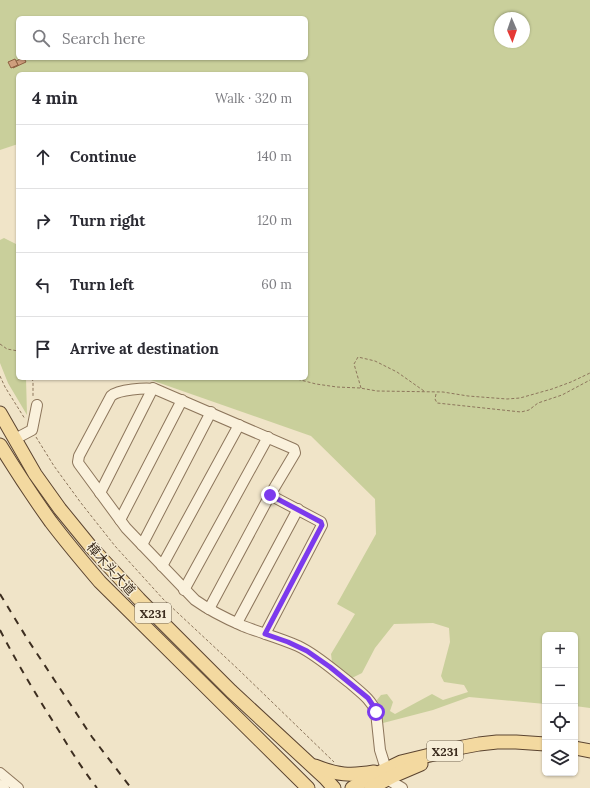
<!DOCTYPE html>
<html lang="en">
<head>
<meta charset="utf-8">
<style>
  :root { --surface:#fff; --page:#f7f7f7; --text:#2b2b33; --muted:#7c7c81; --line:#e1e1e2 }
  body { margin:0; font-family:Lora,"Noto Sans SC",serif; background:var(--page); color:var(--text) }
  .controls { position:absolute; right:12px; bottom:12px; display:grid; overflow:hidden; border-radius:6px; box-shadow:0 1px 3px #0004 }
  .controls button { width:36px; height:36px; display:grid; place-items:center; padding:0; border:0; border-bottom:1px solid var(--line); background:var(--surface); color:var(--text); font:20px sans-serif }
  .compass { position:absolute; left:494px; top:12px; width:36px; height:36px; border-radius:50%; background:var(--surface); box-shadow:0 1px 3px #0004; rotate:178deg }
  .stop { position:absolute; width:12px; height:12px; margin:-9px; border:3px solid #7c3aed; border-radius:50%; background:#fff }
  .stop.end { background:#7c3aed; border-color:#fff; box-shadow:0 1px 4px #0008 }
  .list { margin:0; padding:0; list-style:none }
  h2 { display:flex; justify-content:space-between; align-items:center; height:52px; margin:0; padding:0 16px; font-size:17px }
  h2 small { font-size:13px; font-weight:400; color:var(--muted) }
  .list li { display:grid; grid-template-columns:26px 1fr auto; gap:12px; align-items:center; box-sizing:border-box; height:64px; padding:0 16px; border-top:1px solid var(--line) }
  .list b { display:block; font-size:15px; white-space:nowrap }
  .list em { font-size:13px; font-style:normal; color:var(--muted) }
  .icon { flex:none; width:22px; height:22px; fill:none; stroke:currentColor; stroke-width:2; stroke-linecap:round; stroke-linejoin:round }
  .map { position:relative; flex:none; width:590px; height:788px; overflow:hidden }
  .search { position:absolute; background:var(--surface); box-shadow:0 1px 3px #0004; left:16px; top:16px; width:292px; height:44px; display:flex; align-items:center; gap:10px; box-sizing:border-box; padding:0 14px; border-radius:6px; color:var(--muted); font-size:15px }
  .panel { position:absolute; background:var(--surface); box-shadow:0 1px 3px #0004; left:16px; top:72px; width:292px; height:308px; border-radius:6px }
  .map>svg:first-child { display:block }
  .green { fill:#c9cf9b; fill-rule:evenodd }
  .building { fill:#cf9f7d; stroke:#8d5f41 }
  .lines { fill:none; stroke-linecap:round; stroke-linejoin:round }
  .minor-casing { stroke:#8d765c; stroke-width:12 }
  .major-casing { stroke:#5b4430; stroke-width:15 }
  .path { stroke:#8d765c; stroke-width:1; stroke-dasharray:3 2; stroke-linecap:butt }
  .minor { stroke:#faf1dc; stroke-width:10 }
  .major { stroke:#f3d9a0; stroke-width:13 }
  .rail { stroke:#3d2e20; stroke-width:2; stroke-dasharray:7 7; stroke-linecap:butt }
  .route { stroke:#7c3aed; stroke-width:5 }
  .labels { text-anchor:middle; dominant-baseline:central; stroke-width:3; stroke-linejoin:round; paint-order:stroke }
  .shield { fill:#f7eed8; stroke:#756857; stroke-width:1 }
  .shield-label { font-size:12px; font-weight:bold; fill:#3d2e20 }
  .street-label { font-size:13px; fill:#3d2e20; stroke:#f7eed8 }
</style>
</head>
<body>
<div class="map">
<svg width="590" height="788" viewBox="0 0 590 788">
  <rect width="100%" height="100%" fill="#f0e4c8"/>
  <g class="green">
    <path d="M0,0h590v708l-15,-2v-71h-30v69l-76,-7 -36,13 -50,13 -6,-23 4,-5 6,-1 6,8 -3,9 5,3 37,-20 11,6 25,-8 -4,-7 -20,-3 -3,-6 9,-34 -1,-14 -16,-5 -39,1 -19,24 -13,25 -12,6 -18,-17 -1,-8 24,-40 -18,-10 39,-70 -1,-35 -64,-63 -160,-56 -8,-2h163v-304h-288v70l-18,6zM18,18h288v40h-288zM500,18h24v24h-24z"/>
    <polygon points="4,238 18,245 18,378 26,378 27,415 8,383 0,363 0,240"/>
  </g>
  <g class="building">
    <polygon points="23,58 24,58 26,62 13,68 13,67 18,65 16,61"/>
    <polygon points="15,59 18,65 11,68 8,62"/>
  </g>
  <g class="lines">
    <g class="minor-casing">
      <g id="minor">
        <polyline points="15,439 32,430 37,405"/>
        <polyline points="100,493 153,388"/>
        <polyline points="120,520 182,400"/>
        <polyline points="142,545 211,412"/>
        <polyline points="162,566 239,425"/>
        <polyline points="184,590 268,437"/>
        <polyline points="209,609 270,495"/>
        <polyline points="237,623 298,509"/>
        <path d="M265,634l57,-109 -1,-3 -51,-27 25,-42 -1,-4 -139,-60c-10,-1 -36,0 -44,7l-32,60 -1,6 1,2 47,64 69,72c14,10 32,19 48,26 18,7 37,12 55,20 19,9 35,24 52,37 10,9 21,16 26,29l4,38 6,19"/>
        <polyline points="0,773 18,788"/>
        <polyline points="387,779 402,788"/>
        <polyline points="0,785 4,788"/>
      </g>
    </g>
    <g class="major-casing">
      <g id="major">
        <polyline points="0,413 35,474 60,509 91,547 139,599 231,691 325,778 334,788"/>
        <path d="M0,445c16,26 33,52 51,77 16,21 32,40 49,60l208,206"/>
        <polyline points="575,748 590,751"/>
        <path d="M315,766c22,9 35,10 59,6"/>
        <polyline points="352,788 370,777 401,762 463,747 479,744 497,742 516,742 545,744"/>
        <polyline points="371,788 393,776 421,764"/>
      </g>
    </g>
    <g class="path">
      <polyline points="0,344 7,349 18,351"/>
      <polyline points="0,376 5,387 25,419"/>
      <polyline points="32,378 33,382 33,397"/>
      <polyline points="293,378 316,384 337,387 360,388 377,391 443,392 468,396 507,399 520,398 552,389 571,382 590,373"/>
      <polyline points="361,388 354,364 358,357 375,361 397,372 424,391"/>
      <polyline points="436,394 435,399 437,403 521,412 529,410 538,403 562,395 590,380"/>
      <polyline points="36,437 54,466 81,503 115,546 164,600 239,670 334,762"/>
    </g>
    <use href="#minor" class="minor"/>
    <use href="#major" class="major"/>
    <g class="rail">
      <polyline points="0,594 28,640 92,737 131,788"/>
      <path d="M0,630c18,35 38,68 59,101 12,20 24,39 38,57"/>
    </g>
  </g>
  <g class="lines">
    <polyline class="route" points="270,495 321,522 322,525 265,634 288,642 307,651 330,667 368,698 374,707 376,712"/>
  </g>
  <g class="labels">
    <g class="shield">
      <rect x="135" y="603" width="36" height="20" rx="3"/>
      <rect x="427" y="741" width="36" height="20" rx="3"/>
    </g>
    <g class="shield-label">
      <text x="153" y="613">X231</text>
      <text x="445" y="751">X231</text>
    </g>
    <g class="street-label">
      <text transform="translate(111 569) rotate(48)">樟木头大道</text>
    </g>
  </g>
</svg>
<div class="controls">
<button>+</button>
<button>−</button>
<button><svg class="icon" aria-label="locate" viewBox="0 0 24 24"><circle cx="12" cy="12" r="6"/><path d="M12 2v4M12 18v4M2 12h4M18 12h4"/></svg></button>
<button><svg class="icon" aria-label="layers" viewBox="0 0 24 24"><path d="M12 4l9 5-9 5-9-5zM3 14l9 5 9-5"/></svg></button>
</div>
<svg class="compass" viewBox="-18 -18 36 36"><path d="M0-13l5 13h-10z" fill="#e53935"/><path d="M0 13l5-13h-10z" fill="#7c7c81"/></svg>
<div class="stop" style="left:376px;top:712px"></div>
<div class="stop end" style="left:270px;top:495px"></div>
<div class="search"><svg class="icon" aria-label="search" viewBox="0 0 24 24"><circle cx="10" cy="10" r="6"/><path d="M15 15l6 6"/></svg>Search here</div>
<section class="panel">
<h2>4 min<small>Walk · 320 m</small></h2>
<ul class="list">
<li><svg class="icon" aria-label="ahead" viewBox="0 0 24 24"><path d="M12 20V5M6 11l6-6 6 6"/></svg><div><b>Continue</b></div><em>140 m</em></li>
<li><svg class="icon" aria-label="right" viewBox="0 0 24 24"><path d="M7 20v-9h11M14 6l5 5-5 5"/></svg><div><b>Turn right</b></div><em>120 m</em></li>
<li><svg class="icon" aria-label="left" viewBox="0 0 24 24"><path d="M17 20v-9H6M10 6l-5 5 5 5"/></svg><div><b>Turn left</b></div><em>60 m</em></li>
<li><svg class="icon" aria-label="arrive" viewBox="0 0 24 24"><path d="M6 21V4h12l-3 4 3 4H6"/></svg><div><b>Arrive at destination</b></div></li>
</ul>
</section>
</div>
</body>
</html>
